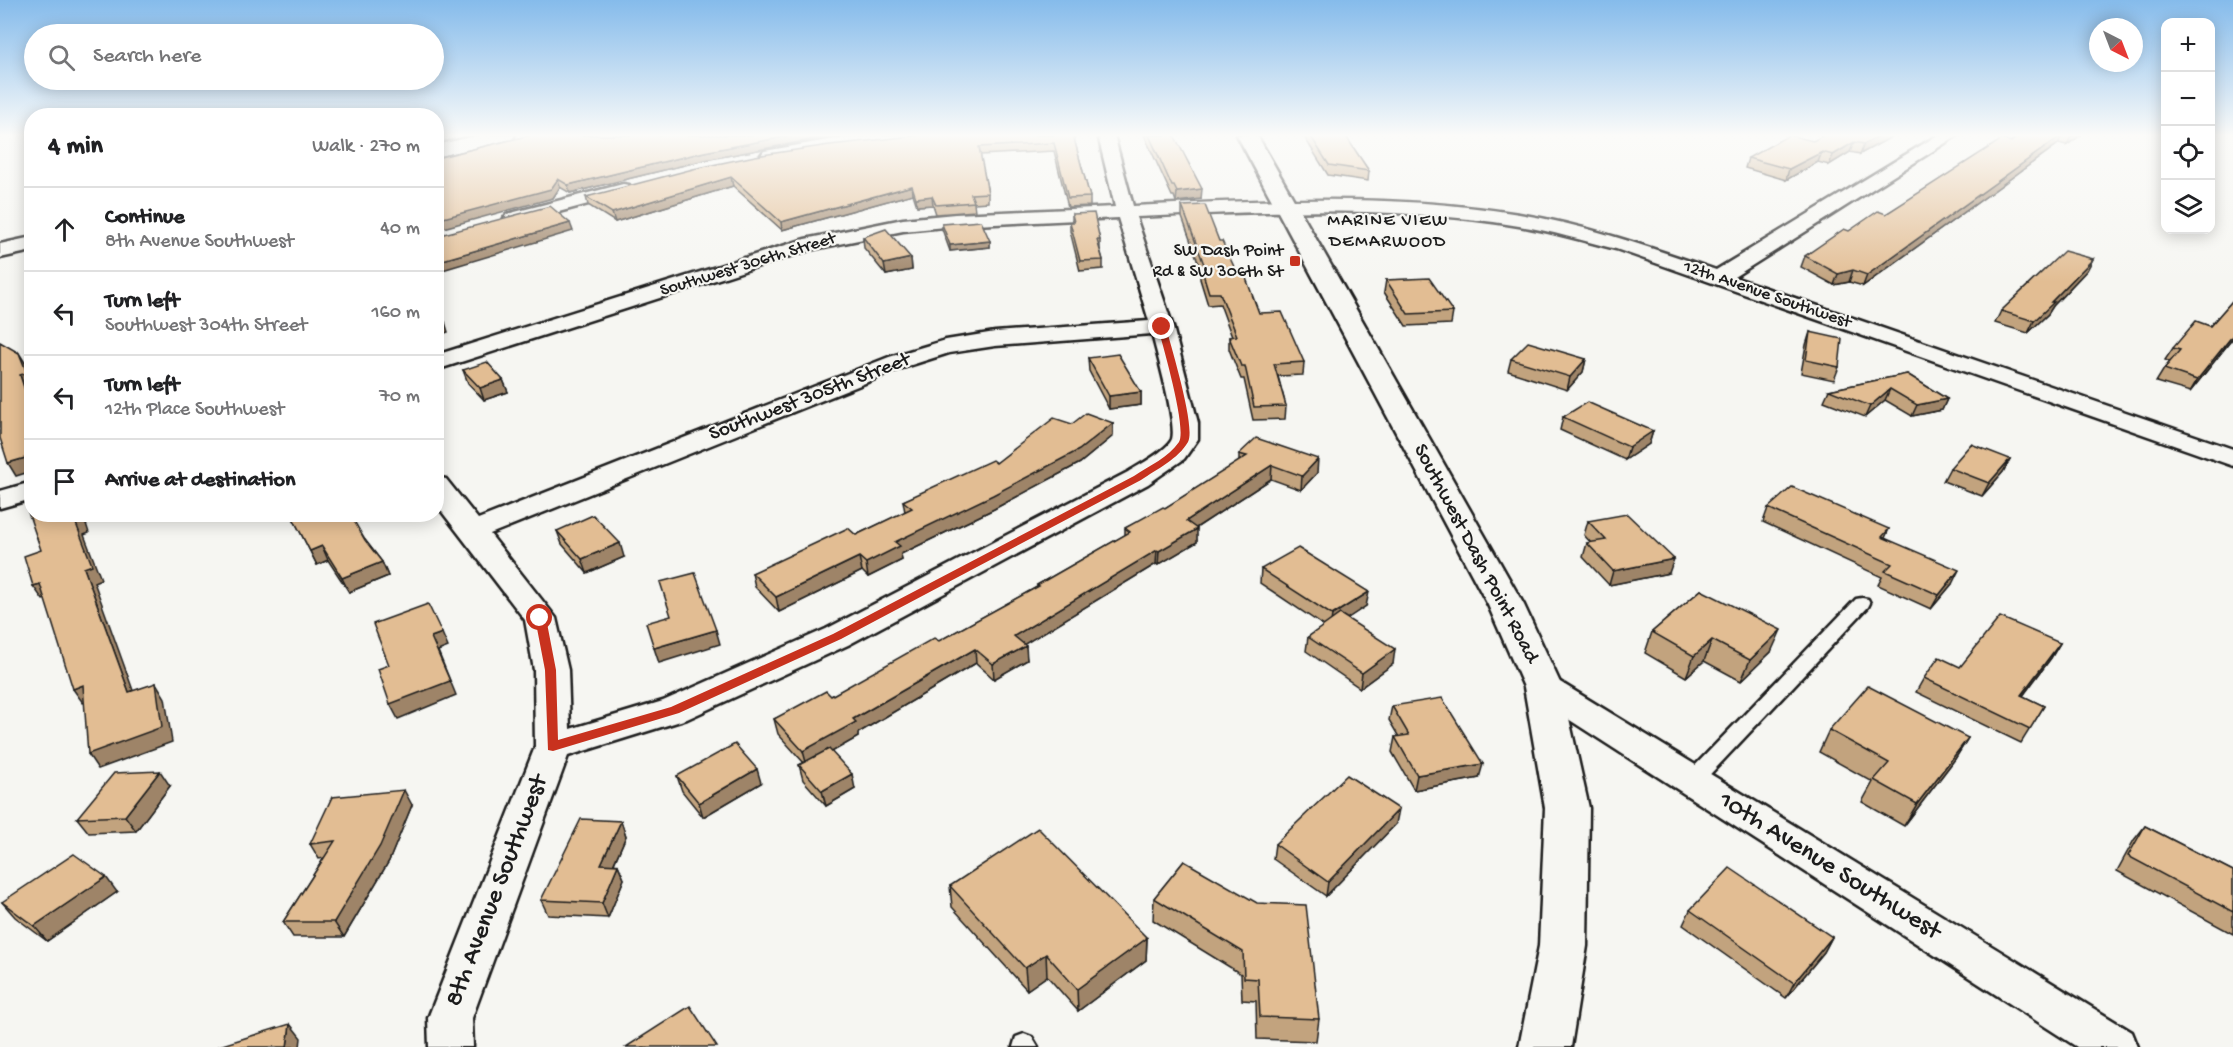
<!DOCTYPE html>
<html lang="en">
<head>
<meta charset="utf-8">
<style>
  :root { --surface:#fff; --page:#f2f2f2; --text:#202124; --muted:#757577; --line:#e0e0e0 }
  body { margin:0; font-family:"Gochi Hand",sans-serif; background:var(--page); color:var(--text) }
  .controls { position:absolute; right:18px; top:18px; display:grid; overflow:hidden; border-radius:12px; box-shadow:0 3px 15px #0003 }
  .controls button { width:54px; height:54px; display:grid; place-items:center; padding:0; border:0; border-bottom:2px solid var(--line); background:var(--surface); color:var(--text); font:30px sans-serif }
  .compass { position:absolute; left:2089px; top:18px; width:54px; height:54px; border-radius:50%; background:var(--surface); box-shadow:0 3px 15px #0003; rotate:138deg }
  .stop { position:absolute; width:18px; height:18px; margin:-14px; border:4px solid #c8321e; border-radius:50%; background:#fff }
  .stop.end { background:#c8321e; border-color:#fff; box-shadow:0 2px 6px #0008 }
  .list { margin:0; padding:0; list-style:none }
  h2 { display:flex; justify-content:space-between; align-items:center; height:78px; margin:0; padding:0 24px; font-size:26px }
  h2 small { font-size:20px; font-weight:400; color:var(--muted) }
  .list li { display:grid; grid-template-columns:39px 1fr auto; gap:18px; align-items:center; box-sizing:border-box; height:84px; padding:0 24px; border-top:2px solid var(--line) }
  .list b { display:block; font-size:22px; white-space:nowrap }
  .list p { margin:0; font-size:20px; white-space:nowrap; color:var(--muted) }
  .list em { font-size:20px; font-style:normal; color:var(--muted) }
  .icon { flex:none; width:33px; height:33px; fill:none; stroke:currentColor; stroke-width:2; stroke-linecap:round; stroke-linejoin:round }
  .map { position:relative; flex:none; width:2233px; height:1047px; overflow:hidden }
  .search { position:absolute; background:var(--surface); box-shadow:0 3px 15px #0003; left:24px; top:24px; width:420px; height:66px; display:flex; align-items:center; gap:15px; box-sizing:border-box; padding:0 21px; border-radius:33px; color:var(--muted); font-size:22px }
  .panel { position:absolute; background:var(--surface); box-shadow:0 3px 15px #0003; left:24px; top:108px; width:420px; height:414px; border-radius:24px }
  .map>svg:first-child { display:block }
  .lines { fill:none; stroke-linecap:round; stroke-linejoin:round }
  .lane-casing { stroke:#1c1c1c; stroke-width:5 }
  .street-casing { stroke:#1c1c1c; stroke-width:5 }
  .secondary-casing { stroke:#1c1c1c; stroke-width:5 }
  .lane { fill:#f6f6f2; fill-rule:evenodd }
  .street { fill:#f6f6f2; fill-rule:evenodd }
  .secondary { fill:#f6f6f2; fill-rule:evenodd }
  .wall { fill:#c2a37e; stroke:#1c1c1c; stroke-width:1.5 }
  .shaded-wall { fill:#9e8467; stroke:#1c1c1c; stroke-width:1.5 }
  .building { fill:#e2bd93; stroke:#1c1c1c; stroke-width:1.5 }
  .route { fill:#c8321e }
  .poi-dot { fill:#c8321e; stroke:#f6f6f2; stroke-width:2 }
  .labels { text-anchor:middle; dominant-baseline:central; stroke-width:4.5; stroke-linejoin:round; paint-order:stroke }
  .far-neighbourhood-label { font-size:18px; letter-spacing:1.5px; fill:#1c1c1c; stroke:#f6f6f2 }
  .far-poi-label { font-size:18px; fill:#1c1c1c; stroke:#f6f6f2; text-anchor:end }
  .far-street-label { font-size:18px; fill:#1c1c1c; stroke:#f6f6f2 }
  .street-label { font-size:21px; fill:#1c1c1c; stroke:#f6f6f2 }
  .near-street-label { font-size:26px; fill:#1c1c1c; stroke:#f6f6f2 }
</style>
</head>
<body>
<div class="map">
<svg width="2233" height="1047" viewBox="0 0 2233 1047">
  <rect width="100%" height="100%" fill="#f6f6f2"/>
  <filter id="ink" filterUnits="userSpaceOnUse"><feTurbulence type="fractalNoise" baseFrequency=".0167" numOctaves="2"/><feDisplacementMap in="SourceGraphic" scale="12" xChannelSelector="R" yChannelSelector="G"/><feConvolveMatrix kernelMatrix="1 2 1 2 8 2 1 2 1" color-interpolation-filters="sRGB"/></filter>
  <g filter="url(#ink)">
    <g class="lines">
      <g class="lane-casing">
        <g id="lane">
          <polygon points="1862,598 1868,599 1870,603 1868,607 1699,786 1692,788 1685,786 1682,781 1685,776 1856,599"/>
          <polygon points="1024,1034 1032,1037 1038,1047 1013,1047 1016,1037"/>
        </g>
      </g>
      <g class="street-casing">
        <g id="street">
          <polygon points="878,135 937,135 929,140 828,150 770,160 764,159 761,155 764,151 770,150 828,140"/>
          <path d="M1098,135h16l19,71c128,-6 258,-13 386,8 67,11 133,34 197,56l222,-135h20l-224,142 499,172v17l-617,-217c-32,-8 -65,-18 -97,-23 -127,-21 -255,-15 -383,-9l37,110 25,96v16l-14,20 -36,25 -300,161 -161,74 -119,37 -96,262 1,29h-44l-1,-29 107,-271 -1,-77 -9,-50 -89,-116v-27l10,2 32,40 411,-162 57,-17 49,-8 154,-11 -31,-103 -163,8 -52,5 -94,19 -373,120v-15l369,-116 98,-20 52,-5 160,-7zM1152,334c5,20 25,89 20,105 -4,11 -33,26 -44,33l-302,157 -163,72 -93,28 -2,-59 -12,-52 -66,-84 415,-167 44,-14 46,-7z"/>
          <polygon points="623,184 629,185 632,189 629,193 514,224 507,222 504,218 507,214"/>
          <polygon points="32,482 32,499 0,508 0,491"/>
          <polygon points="1543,675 1555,679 2132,1032 2138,1047 2077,1047 1531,695 1526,687 1531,679"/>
        </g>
      </g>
      <g class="secondary-casing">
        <g id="secondary">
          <polygon points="480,135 515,135 512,139 436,157 436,145"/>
          <polygon points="1237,135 1257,135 1524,605 1562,687 1589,808 1587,946 1571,1047 1519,1047 1539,946 1545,808 1524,687 1488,605"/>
          <polygon points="32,237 32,251 0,258 0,244"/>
        </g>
      </g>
      <use href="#lane" class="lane"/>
      <use href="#street" class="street"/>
      <use href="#secondary" class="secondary"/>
    </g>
    <g class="wall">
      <polygon points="1073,135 1090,197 1090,206 1068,207 1054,151 980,155 988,193 988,202 974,203 975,211 936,214 933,205 917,206 913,194 782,230 733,186 615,222 588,205 586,197"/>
      <polygon points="1144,135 1174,135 1201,199 1176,202 1174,196 1172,196"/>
      <polygon points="1303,135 1345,135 1369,171 1368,181 1328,175"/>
      <polygon points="1895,135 1860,154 1850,152 1829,165 1818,162 1786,180 1745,168 1748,158 1813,141"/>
      <polygon points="2021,135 2081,135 2067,145 2058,143 2058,144 1863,286 1849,282 1834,285 1801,267 1805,256 1849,231 1886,214"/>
      <polygon points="815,139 705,160 570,193 560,187 553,198 436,158"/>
      <polygon points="1182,206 1219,241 1259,313 1304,362 1303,375 1278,376 1286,406 1285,419 1253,420 1244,379 1241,379 1229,349 1229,337 1232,337 1220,304 1208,305 1200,279 1201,270 1182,217"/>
      <polygon points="1072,214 1100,240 1100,249 1103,260 1103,269 1080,271 1070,231 1070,222 1072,222"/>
      <polygon points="942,224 990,241 990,247 950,251 942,229"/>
      <polygon points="863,237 911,258 912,270 886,275 864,248"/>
      <polygon points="2093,259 2087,270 2053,306 2048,314 2028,333 1995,323 2001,311"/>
      <polygon points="1386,280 1453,312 1451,324 1406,326 1384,292"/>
      <polygon points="2233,300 2233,338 2190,392 2156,382 2164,369 2170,362 2165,360 2173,348 2210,326"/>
      <polygon points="1810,332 1839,367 1834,380 1801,373 1806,345"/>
      <polygon points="1088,358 1141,392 1141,405 1109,409 1089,371"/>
      <polygon points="1511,359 1586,359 1583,372 1567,390 1508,371"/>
      <polygon points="463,370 503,380 508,392 484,400 468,383"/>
      <polygon points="1907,374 1947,399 1942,410 1912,416 1885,400 1865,417 1824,401 1829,390"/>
      <polygon points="1563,417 1653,431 1649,444 1625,460 1560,430"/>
      <polygon points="1113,423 1113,436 1080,463 994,509 901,554 902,560 868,577 862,571 779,612 755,587 752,573 856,535 905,512 903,501 996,463 1072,424"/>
      <polygon points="1239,454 1317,473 1301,490 1271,479 1196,528 1197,542 1158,565 1156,564 1024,644 1027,660 994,679 976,663 858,733 858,737 831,752 855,789 826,806 803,780 799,765 804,763 778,734 774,719 831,696 939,641 1037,587 1037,585 1125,535 1125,528 1165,508 1239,462"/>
      <polygon points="2010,459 2003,472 1982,496 1943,481 1950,468"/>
      <polygon points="1768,508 1889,529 1885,538 1952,584 1931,609 1878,585 1882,577 1763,522"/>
      <polygon points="291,514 365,540 382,562 388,576 349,592 328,560 317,565"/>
      <polygon points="1588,521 1669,573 1609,585 1583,557 1587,543 1591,543 1584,535"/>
      <polygon points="557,531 624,557 587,573 562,544"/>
      <polygon points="1261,569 1366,606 1347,618 1393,664 1360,688 1306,651 1308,637 1324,626 1260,583"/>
      <polygon points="1701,590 1771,652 1741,681 1704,661 1686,677 1645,653 1652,632"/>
      <polygon points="2060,643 2051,658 2023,696 2044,706 2021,743 1916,692 1924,678"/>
      <polygon points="1392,706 1479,778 1414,790 1392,752 1395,737 1399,737 1389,720"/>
      <polygon points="1829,730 1968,738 1955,759 1904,826 1862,802 1873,782 1819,752"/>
      <polygon points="677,776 761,783 703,817 682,791"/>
      <polygon points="170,786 136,831 89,833 77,818"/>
      <polygon points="412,805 389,861 344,937 293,937 283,922 324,858 319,859 310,844"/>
      <polygon points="621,821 626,836 614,864 618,865 624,879 608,918 548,915 541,900"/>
      <polygon points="1396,824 1326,896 1273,859 1275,844"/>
      <polygon points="2145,826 2233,871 2233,934 2117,871 2134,840"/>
      <polygon points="1184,861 1319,1019 1316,1041 1257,1039 1256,1001 1242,1000 1241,974 1153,920 1154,898"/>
      <polygon points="950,886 1147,938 1146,960 1078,1011 1047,976 1027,990 952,907"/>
      <polygon points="117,892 47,941 15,917 2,902"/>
      <polygon points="1690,910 1832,937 1824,952 1786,998 1683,925"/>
    </g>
    <g class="shaded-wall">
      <polygon points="794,135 851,135 815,139 705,160 570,193 568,185 704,152"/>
      <polygon points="1880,135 1895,135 1860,154 1864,144"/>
      <polygon points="2062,135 2058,144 1863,286 1867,275"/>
      <polygon points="2073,135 2081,135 2067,145 2071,136"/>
      <polygon points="1854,142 1850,152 1829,165 1833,155"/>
      <polygon points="1822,152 1818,162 1786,180 1789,169"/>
      <polygon points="731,177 733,186 615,222 612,213"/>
      <polygon points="558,179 560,187 553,198 436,230 436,220"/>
      <polygon points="912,186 913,194 782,230 781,222"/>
      <polygon points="1202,189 1201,199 1176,202 1177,192"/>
      <polygon points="932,196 933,205 917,206 916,198"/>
      <polygon points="570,223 573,231 436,272 436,262"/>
      <polygon points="990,241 990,247 950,251 950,245"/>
      <polygon points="911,258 912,270 886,275 884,264"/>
      <polygon points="2093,259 2087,270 2053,306 2048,314 2028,333 2034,321 2051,302"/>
      <polygon points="1853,270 1849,282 1834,285 1838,274"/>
      <polygon points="445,322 448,332 436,336 436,325"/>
      <polygon points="2233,335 2233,338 2190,392 2197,380"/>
      <polygon points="19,353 26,364 32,378 32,385 27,387 32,401 32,412 20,375"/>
      <polygon points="1586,359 1583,372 1567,390 1570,377"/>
      <polygon points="503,380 508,392 484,400 480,388"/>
      <polygon points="1890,389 1885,400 1865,417 1870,406"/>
      <polygon points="1141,392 1141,405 1109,409 1109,396"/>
      <polygon points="1947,399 1942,410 1912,416 1917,405"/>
      <polygon points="1113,423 1113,436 1080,463 994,509 901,554 902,560 868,577 866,563 895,542"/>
      <polygon points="1653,431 1649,444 1625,460 1629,447"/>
      <polygon points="32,456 32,471 16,476 8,463"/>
      <polygon points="1318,459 1317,473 1301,490 1302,476"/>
      <polygon points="2010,459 2003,472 1982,496 1989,483"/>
      <polygon points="1272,465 1271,479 1185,535 1186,521"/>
      <polygon points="79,514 83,514 89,533 84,535 101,579 94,582 139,707 129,692 84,568 75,521"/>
      <polygon points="1197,529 1197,542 1158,565 1159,551"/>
      <polygon points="620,543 624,557 587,573 582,559"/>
      <polygon points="322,546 328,560 317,565 310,551"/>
      <polygon points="1157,550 1156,564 1015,650 1014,636"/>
      <polygon points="859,557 862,571 779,612 776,597"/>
      <polygon points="1674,559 1669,573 1609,585 1613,571"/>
      <polygon points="382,562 388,576 349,592 342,578"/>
      <polygon points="1959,570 1952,584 1931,609 1939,595"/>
      <polygon points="40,584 50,598 43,600 33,586"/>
      <polygon points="1369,592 1366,606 1330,630 1332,615"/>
      <polygon points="716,630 720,644 659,663 654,648"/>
      <polygon points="1781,630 1771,652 1741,681 1750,660"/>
      <polygon points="442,633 448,647 438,651 456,695 398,719 390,704 431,637"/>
      <polygon points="1712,640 1704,661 1686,677 1694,656"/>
      <polygon points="2060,643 2051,658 2012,710 2021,695"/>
      <polygon points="1026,646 1027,660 994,679 993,664"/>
      <polygon points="975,649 976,663 858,733 858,737 807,766 803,751 853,719"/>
      <polygon points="1395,649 1393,664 1360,688 1362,673"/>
      <polygon points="156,683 165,698 172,742 98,769 88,754"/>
      <polygon points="83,685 93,700 83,703 73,689"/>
      <polygon points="1968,738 1955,759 1904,826 1917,804"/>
      <polygon points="1483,764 1479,778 1414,790 1417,775"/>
      <polygon points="757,769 761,783 703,817 699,803"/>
      <polygon points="160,771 170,786 136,831 125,816"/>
      <polygon points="852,774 855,789 826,806 822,791"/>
      <polygon points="404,790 412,805 389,861 344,937 334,922"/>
      <polygon points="1399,809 1396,824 1326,896 1328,882"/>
      <polygon points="621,821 626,836 607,879 601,864"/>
      <polygon points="618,865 624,879 608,918 602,903"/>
      <polygon points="106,877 117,892 47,941 34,926"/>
      <polygon points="1832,937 1824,952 1786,998 1794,983"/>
      <polygon points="1147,938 1146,960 1078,1011 1077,989"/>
      <polygon points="1046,954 1047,976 1027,990 1025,968"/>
      <polygon points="290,1024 301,1038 300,1047 287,1047"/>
    </g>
    <g class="building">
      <polygon points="531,135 794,135 704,152 568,185 558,179 551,189 436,220 436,158"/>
      <polygon points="922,135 1073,135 1090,197 1068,198 1054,143 979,147 988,193 971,194 974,202 936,205 932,196 916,198 912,186 781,222 731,177 612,213 586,197 693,169 755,156 829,145"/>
      <polygon points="1149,135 1174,135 1202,189 1177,192 1174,186 1172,186"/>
      <polygon points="1310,135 1345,135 1369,171 1329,165"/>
      <polygon points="1789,135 1813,141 1824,135 1880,135 1864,144 1854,142 1833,155 1822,152 1789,169 1748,158"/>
      <polygon points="2021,135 2062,135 1867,275 1853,270 1838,274 1805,256 1844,229 1849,231 1878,211 1886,214 2002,139 2011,142"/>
      <polygon points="1205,205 1219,241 1222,241 1236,271 1243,270 1259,313 1282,312 1304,362 1274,364 1286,406 1254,407 1245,366 1241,366 1229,337 1237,336 1220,293 1209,293 1201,267 1205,267 1182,206"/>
      <polygon points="550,206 570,223 436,262 436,236"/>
      <polygon points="1094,213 1100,240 1097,240 1103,260 1080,261 1070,222 1074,222 1072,214"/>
      <polygon points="981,221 990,241 950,245 942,224"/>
      <polygon points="886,229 911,258 884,264 863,237"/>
      <polygon points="2064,251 2093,259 2051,302 2054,302 2034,321 2001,311"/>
      <polygon points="1429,278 1453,312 1408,314 1386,280"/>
      <polygon points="2233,300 2233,335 2197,380 2164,369 2180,350 2173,348 2196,321 2210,326"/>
      <polygon points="436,314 445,322 436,325"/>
      <polygon points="1810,332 1842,339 1839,367 1806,360"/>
      <polygon points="0,342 19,353 27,373 20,375 32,412 32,456 8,463 0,438"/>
      <polygon points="1528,342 1586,359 1570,377 1511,359"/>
      <polygon points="1118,354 1141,392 1109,396 1088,358"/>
      <polygon points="487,362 503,380 480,388 463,370"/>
      <polygon points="1907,374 1947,399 1917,405 1890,389 1870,406 1829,390"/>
      <polygon points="1587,402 1653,431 1629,447 1563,417"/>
      <polygon points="1086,413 1113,423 1079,450 993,495 895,542 900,546 866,563 859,557 776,597 752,573 848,528 856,535 912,508 903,501 992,460 996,463 1054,418 1072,424"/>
      <polygon points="1256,438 1318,459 1302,476 1272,465 1186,521 1197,529 1159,551 1157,550 1014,636 1026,646 993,664 975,649 853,719 856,722 803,751 774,719 826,691 831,696 934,638 939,641 1039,586 1037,585 1130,532 1125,528 1163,507 1165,508 1247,456 1239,454"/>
      <polygon points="1971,444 2010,459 1989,483 1950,468"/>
      <polygon points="1792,487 1889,529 1882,537 1959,570 1939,595 1885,571 1892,564 1768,508"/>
      <polygon points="32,511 32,514 79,514 81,519 75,521 92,565 84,568 129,692 156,683 162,727 88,754 83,685 73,689 40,584 33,586 24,556 41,550 28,512"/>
      <polygon points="291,514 350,514 365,540 382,562 342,578 322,546 310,551"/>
      <polygon points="1627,514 1674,559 1613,571 1587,543 1606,540 1588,521"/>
      <polygon points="593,515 620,543 582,559 557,531"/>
      <polygon points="1298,548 1369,592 1332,615 1261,569"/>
      <polygon points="695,573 716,630 654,648 646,623 671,616 660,582"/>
      <polygon points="1701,590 1781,630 1750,660 1712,640 1694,656 1652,632"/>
      <polygon points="428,604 442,633 431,637 450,681 390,704 378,669 389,665 373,624"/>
      <polygon points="1340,614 1395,649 1362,673 1308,637"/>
      <polygon points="2000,617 2060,643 2021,695 2044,706 2030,729 1924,678 1939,657 1960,667"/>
      <polygon points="1868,686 1968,738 1917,804 1874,780 1889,763 1829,730"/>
      <polygon points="1442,698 1483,764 1417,775 1395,737 1409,735 1392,706"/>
      <polygon points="735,744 757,769 699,803 677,776"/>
      <polygon points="829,749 852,774 822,791 799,765"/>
      <polygon points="160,771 125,816 77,818 114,773"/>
      <polygon points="1347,775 1399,809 1328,882 1275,844"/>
      <polygon points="404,790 380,846 334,922 283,922 335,841 310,844 332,797"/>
      <polygon points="581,819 621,821 601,864 618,865 602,903 541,900"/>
      <polygon points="2145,826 2233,871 2233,912 2128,856"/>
      <polygon points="1038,828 1147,938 1077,989 1046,954 1025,968 950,886"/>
      <polygon points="74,854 106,877 34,926 2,902"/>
      <polygon points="1184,861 1257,903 1306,905 1319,1019 1260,1017 1258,979 1244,978 1243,952 1154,898"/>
      <polygon points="1730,868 1832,937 1794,983 1690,910"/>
      <polygon points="690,1006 717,1047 626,1047"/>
      <polygon points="290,1024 287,1047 219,1047 219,1046"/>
    </g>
  </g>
  <linearGradient id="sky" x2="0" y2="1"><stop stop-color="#85bbeb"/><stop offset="0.48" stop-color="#fbfbf9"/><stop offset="1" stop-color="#fbfbf9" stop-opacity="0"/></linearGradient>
  <rect width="2233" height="282" fill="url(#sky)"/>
  <path class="route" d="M1162,325l4,2c5,20 30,100 22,115 -10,17 -31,27 -47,38l-300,159 -162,74 -126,38 -5,-1 -3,-80 -10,-52 1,-3 4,-1 6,4 10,52 2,70 113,-33 162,-73 301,-158c15,-10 35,-19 45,-34 8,-14 -16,-95 -21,-115z"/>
  <rect class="poi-dot" x="1289" y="255" width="12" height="12" rx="3"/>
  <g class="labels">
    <g class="far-neighbourhood-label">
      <text x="1388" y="221">MARINE VIEW<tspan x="1388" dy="21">DEMARWOOD</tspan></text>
    </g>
    <g class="far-poi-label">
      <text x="1283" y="251">SW Dash Point<tspan x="1283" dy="21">Rd &amp; SW 306th St</tspan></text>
    </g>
    <g class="far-street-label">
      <text transform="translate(748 265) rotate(-17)">Southwest 306th Street</text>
      <text transform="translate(1767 295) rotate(19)">12th Avenue Southwest</text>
    </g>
    <g class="street-label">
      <text transform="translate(810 398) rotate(-21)">Southwest 305th Street</text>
      <text transform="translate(1475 554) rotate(62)">Southwest Dash Point Road</text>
    </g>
    <g class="near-street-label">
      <text transform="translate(1829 867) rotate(32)">10th Avenue Southwest</text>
      <text transform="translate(498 891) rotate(-69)">8th Avenue Southwest</text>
    </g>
  </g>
</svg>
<div class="controls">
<button>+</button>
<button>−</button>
<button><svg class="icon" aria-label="locate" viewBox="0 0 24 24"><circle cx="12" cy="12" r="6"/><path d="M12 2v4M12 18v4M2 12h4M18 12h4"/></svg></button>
<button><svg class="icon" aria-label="layers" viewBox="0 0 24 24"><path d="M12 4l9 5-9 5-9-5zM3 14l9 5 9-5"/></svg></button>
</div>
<svg class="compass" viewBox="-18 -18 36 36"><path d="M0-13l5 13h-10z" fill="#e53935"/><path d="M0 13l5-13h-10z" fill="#757577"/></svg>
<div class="stop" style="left:540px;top:618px"></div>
<div class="stop end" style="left:1162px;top:327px"></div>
<div class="search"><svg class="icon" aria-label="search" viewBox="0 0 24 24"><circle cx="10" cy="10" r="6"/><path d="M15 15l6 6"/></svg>Search here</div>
<section class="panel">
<h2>4 min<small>Walk · 270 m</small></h2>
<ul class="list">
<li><svg class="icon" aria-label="ahead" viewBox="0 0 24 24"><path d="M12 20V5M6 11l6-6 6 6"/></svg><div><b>Continue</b><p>8th Avenue Southwest</p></div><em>40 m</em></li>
<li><svg class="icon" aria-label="left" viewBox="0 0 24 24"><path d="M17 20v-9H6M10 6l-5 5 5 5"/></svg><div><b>Turn left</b><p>Southwest 304th Street</p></div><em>160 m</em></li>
<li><svg class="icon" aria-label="left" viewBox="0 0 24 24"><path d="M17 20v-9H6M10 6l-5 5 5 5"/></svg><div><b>Turn left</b><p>12th Place Southwest</p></div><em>70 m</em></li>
<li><svg class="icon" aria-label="arrive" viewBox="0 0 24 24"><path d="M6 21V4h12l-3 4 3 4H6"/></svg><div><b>Arrive at destination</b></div></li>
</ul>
</section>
</div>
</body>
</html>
